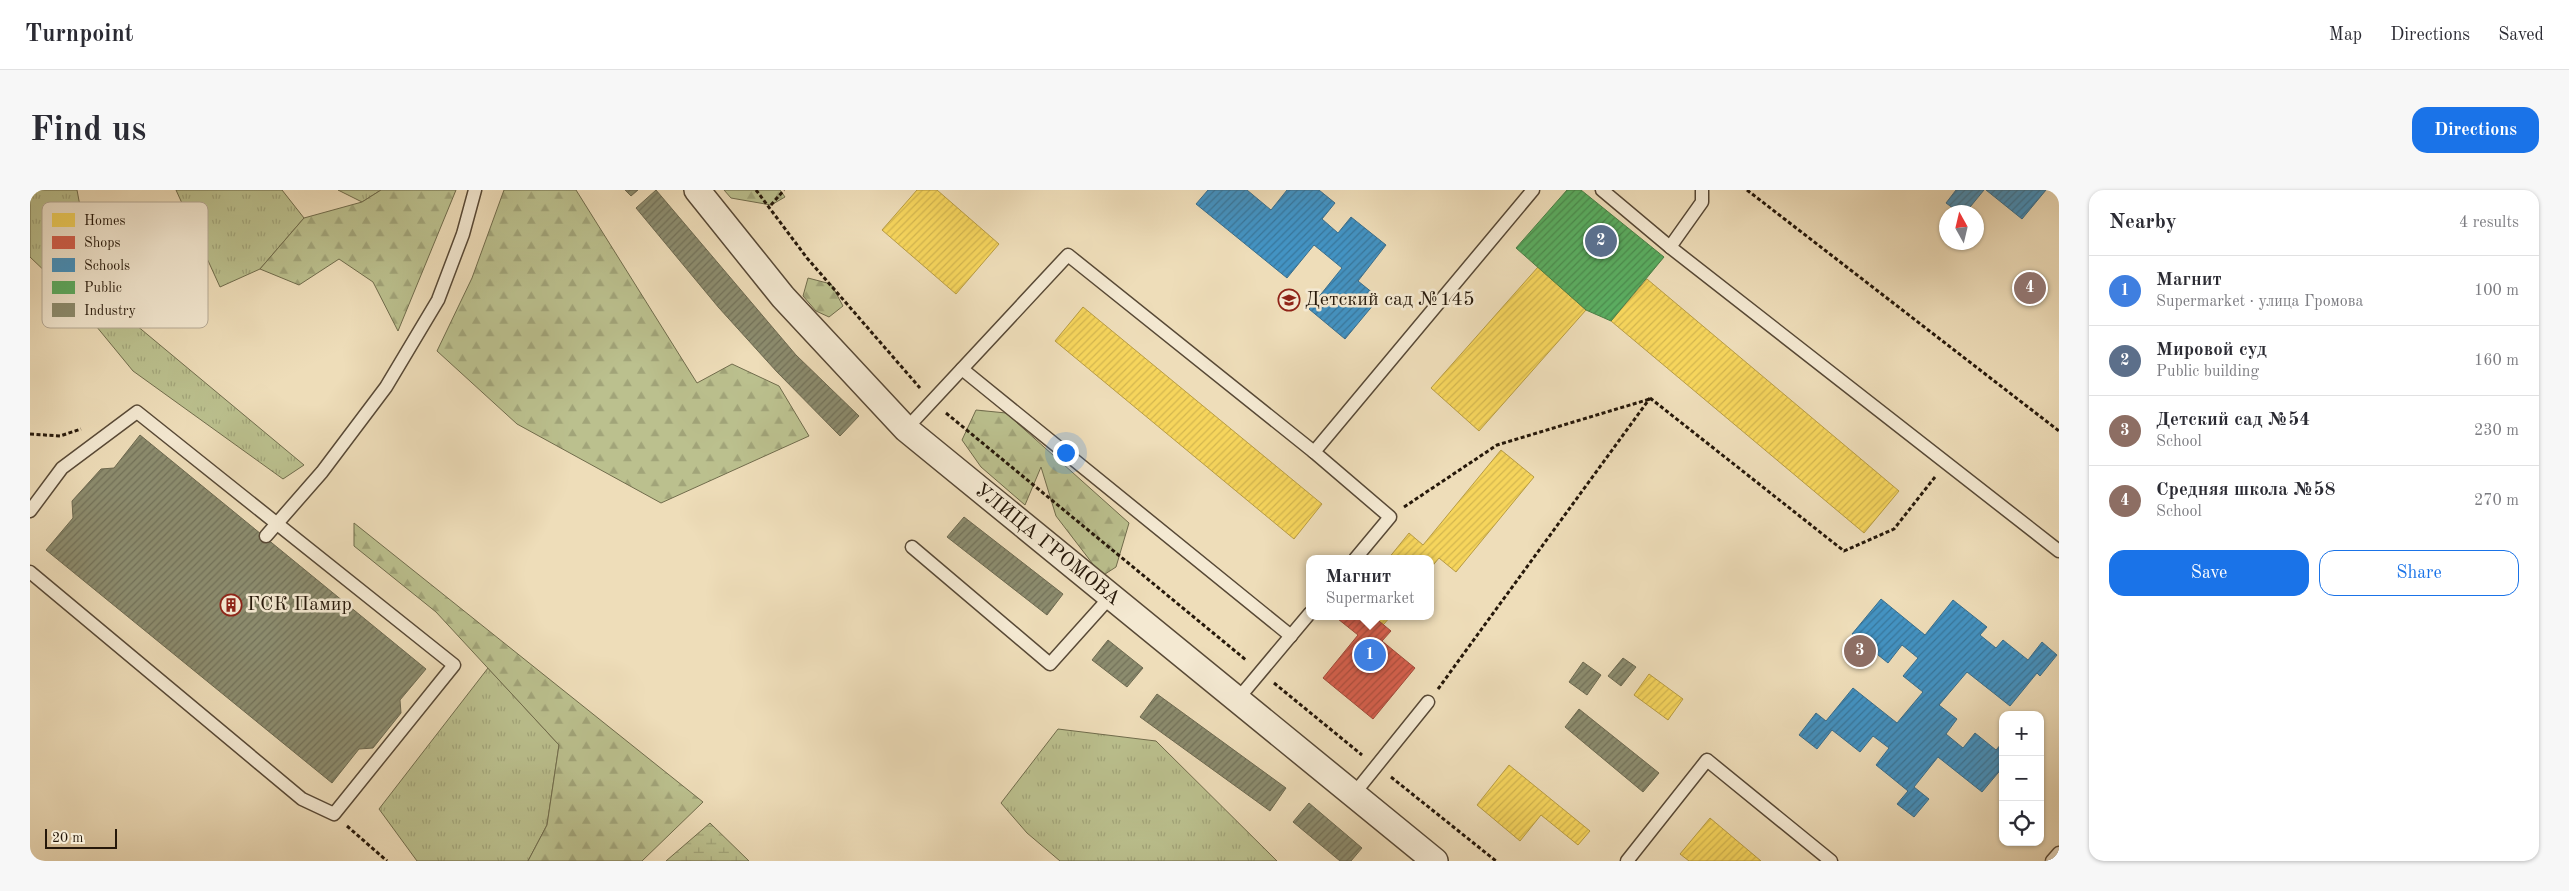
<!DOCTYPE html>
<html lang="en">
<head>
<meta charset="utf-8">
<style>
  :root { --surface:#fff; --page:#f7f7f7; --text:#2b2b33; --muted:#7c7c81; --line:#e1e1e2; --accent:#1a73e8 }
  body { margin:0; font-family:"Old Standard TT",serif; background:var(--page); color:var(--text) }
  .controls { position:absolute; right:15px; bottom:15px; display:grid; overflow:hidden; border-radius:10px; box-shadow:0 1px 4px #0004 }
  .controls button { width:45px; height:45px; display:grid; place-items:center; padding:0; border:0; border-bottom:1px solid var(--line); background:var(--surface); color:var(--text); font:25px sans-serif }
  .compass { position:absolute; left:1909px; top:15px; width:45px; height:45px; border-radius:50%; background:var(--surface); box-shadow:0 1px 4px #0004; rotate:352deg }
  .scale { position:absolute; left:15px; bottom:12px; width:72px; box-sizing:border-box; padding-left:5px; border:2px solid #26180a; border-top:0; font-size:14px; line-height:18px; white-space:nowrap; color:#26180a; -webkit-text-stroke:4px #f4e9d2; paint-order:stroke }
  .you { position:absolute; left:1035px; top:262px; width:18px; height:18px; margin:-12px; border:4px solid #fff; border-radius:50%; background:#1a73e8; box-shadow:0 0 0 8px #1a73e833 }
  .badge { display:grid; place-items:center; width:32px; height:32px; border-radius:50%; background:var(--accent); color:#fff; font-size:16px; font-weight:700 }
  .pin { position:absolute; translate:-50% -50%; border:2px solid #fff; box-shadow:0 1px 5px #0006 }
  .popup { position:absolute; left:1276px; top:365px; width:128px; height:65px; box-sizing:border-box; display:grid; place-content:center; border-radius:10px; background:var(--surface); filter:drop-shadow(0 1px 4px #0005); font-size:16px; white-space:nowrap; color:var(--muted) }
  .popup b { font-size:19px; color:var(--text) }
  .popup::after { content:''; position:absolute; left:50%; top:100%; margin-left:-10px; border:10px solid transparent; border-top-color:var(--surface) }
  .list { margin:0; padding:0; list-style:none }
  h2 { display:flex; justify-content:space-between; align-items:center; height:65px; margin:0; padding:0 20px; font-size:21px }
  h2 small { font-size:16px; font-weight:400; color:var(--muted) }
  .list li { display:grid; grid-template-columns:32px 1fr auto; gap:15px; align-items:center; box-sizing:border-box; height:70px; padding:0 20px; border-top:1px solid var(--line) }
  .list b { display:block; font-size:19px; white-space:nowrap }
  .list p { margin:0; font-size:16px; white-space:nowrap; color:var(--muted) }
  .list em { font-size:16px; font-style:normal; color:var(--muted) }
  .actions { display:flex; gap:10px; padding:15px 20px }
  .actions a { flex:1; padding:11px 0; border:1px solid var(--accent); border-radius:15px; text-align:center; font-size:18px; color:var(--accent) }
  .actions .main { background:var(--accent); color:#fff }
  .icon { flex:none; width:28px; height:28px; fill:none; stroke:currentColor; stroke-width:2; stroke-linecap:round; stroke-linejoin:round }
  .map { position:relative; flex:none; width:2029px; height:671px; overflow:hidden; border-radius:15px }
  header { display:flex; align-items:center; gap:30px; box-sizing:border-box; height:70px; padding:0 25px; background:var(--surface); border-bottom:1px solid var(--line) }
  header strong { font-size:24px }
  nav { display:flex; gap:28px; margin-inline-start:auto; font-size:18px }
  .intro { display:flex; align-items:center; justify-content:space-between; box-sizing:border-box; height:120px; padding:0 30px }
  h1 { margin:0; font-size:35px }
  .button { padding:12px 22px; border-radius:15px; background:var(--accent); color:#fff; font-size:18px; font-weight:700 }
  main { display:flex; gap:30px; padding:0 30px }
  aside { flex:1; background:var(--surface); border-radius:15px; box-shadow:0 1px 4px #0004 }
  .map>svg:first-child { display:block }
  .grass { fill:url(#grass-tufts); stroke:#706c4c }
  .forest { fill:url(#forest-firs); stroke:#706c4c }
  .wetland { fill:url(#wetland-marsh); stroke:#706c4c }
  .homes { fill:url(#homes-hatch); stroke:#b89c43 }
  .shops { fill:url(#shops-hatch); stroke:#a14a39 }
  .schools { fill:url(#schools-hatch); stroke:#3a6e8c }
  .public { fill:url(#public-hatch); stroke:#4a8147 }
  .industry { fill:url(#industry-hatch); stroke:#6d6950 }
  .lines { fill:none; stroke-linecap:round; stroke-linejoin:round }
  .lane-casing { stroke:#584936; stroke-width:15 }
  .street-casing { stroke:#584936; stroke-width:28 }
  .path { stroke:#26180a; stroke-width:3; stroke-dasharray:4 2.5; stroke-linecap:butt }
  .lane { stroke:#f4e9d2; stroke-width:12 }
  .street { stroke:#f4e9d2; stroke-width:25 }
  .labels { text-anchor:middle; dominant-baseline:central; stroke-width:5; stroke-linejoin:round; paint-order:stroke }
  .poi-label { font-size:20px; fill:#26180a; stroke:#f4e9d2; text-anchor:start }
  .street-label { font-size:20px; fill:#26180a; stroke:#f4e9d2 }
  .key { fill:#f4e9d2; stroke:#b6aa96; stroke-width:1 }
  .key-label { font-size:14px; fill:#26180a }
</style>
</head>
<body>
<header>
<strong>Turnpoint</strong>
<nav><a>Map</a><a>Directions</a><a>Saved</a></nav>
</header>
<div class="intro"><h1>Find us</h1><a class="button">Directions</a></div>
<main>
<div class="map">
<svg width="2029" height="671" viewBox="0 0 2029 671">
  <defs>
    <pattern id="grass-tufts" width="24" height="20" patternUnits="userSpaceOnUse" patternTransform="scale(1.25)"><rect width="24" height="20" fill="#bbc08e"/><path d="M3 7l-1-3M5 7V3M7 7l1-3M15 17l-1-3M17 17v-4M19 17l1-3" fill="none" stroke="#a1a479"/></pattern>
    <pattern id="forest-firs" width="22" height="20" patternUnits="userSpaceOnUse" patternTransform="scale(1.25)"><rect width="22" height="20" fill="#bbc08e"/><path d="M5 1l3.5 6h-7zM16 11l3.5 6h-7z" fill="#a1a479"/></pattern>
    <pattern id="wetland-marsh" width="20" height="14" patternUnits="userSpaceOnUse" patternTransform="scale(1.25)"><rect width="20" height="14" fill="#bbc08e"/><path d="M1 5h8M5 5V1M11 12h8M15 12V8" fill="none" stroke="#a1a479"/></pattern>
    <pattern id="homes-hatch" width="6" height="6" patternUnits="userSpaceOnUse" patternTransform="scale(1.25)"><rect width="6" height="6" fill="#f6d55c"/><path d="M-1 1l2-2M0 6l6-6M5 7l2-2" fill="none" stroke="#d3b64f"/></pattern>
    <pattern id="shops-hatch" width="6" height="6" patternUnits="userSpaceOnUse" patternTransform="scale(1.25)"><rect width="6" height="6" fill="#d6604d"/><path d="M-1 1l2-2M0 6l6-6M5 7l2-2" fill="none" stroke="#ad4e3e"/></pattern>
    <pattern id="schools-hatch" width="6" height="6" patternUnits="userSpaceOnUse" patternTransform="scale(1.25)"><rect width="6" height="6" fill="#4393c3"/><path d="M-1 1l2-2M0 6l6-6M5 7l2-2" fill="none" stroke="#38779d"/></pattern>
    <pattern id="public-hatch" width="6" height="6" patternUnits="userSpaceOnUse" patternTransform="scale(1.25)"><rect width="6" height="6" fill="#5aae61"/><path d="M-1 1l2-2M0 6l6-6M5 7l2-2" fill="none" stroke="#4a8d4e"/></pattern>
    <pattern id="industry-hatch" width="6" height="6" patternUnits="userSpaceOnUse" patternTransform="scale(1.25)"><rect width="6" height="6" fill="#8c8c6e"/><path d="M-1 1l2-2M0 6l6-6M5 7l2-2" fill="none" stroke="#727159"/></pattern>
  </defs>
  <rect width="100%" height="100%" fill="#eeddb9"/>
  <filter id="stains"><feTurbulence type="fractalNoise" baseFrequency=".004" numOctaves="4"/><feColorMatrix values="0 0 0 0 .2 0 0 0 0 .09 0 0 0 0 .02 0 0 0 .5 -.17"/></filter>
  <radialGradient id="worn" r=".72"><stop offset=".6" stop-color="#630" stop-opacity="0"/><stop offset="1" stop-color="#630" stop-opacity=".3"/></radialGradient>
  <g class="grass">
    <polygon points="0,0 47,0 59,64 94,125 274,275 253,289 103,181 43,108 0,67"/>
    <polygon points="146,0 252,0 274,28 230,79 190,97"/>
    <polygon points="308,0 351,0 332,12"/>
    <polygon points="458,478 529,555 517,635 498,671 387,671 349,619"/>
    <polygon points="1028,539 1126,551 1247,671 1030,671 997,643 971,613"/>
  </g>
  <g class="forest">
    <polygon points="351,0 426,0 368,141 343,92 309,69 269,95 230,79 274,28 332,12"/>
    <polygon points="474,0 546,0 667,193 702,174 749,196 779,246 631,313 487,234 407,161 442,88"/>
    <polygon points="694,0 750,0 755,7 741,15 701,8"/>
    <polygon points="778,88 801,94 813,116 799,127 786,121 773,106"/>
    <polygon points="946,220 976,223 1099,333 1086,377 1072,386 1026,326 1011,277 995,315 951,277 932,250"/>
    <polygon points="324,333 673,612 612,671 498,671 517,635 529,555 406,422 324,356"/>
  </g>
  <polygon class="wetland" points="680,633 719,671 636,671"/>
  <g class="homes">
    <polygon points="887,0 907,0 969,54 926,104 852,40"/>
    <polygon points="1508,77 1556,120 1449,241 1401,198"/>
    <polygon points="1617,89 1869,301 1834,343 1581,131"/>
    <polygon points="1053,117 1292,314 1264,349 1025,151"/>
    <polygon points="1471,260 1504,287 1426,382 1409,368 1400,379 1400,369 1358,369 1379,343 1393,355"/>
    <polygon points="1343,426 1361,426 1353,435"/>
    <polygon points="1619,484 1653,509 1638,530 1604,505"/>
    <polygon points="1479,575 1560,641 1548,655 1511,625 1490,651 1447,615"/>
    <polygon points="1680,628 1731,671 1659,671 1650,664"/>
  </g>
  <polygon class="shops" points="1310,426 1343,426 1361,441 1352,451 1385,478 1343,529 1293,488 1328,445 1308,429"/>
  <g class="schools">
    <polygon points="1178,0 1217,0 1241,20 1257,0 1289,0 1305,13 1292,29 1308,43 1321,27 1356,55 1328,91 1349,108 1315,149 1279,119 1312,78 1284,55 1257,88 1166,14"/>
    <polygon points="1926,0 1954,0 1936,22 1928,22 1916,13"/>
    <polygon points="1956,0 2016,0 1992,29"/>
    <polygon points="1851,409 1895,445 1923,410 1957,437 1950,445 1966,458 1973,450 1998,470 2012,452 2027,465 2010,486 2007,483 1980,516 1937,482 1909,515 1927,529 1916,544 1933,558 1945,543 1966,560 1973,552 1973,577 1952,602 1908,567 1884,597 1899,609 1884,627 1867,614 1878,601 1846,575 1859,558 1843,546 1830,562 1802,540 1787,559 1769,545 1786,523 1796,531 1823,498 1867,533 1893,502 1873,486 1888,468 1872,455 1858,473 1822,444"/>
  </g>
  <polygon class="public" points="1537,0 1551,0 1634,67 1581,131 1556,120 1486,58"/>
  <g class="industry">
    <polygon points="595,0 608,0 601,6"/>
    <polygon points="626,0 766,165 829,226 810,246 747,182 689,118 606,18"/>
    <polygon points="110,245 396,479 370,510 371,523 343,558 329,559 302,593 16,360 43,328 42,311 71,279 84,278"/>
    <polygon points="934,327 1033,404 1017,425 917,347"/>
    <polygon points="1078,450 1113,478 1097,497 1062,470"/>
    <polygon points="1593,468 1606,477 1591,496 1578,486"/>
    <polygon points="1553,472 1571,485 1557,505 1539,492"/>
    <polygon points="1127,504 1256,598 1240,621 1110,527"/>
    <polygon points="1549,519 1629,583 1613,602 1535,537"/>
    <polygon points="1279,613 1332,658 1321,671 1310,671 1263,632"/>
  </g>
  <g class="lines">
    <g class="lane-casing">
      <g id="lane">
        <polyline points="1572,0 1640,57 2029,361"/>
        <polyline points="1640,57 1672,12 1672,0"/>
        <polyline points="932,179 1261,446"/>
        <polyline points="876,239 1038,65 1284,262"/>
        <polyline points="0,321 32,278 107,222 424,475 304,624 272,609 0,382"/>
        <polyline points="236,346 292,282 356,197 408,110 433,44 445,0"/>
        <polyline points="882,357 1020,474 1081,406"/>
        <polyline points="1325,369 1360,327 1284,262 1503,0"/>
        <polyline points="1207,510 1280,423"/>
        <polyline points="1323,605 1398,512"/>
        <polyline points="1597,671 1677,570 1801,671"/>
        <polyline points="2022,671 2029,663"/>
      </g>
    </g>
    <g class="street-casing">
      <polyline id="street" points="667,0 753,107 876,239 1405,671"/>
    </g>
    <g class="path">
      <polyline points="726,0 777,68 890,198"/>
      <polyline points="1717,0 2029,241"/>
      <polyline points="741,15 754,0"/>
      <polyline points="1620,208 1814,361 1864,339 1905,287"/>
      <polyline points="916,223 1216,470"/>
      <polyline points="0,244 30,246 51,239"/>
      <polyline points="1374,317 1467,255 1620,209"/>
      <polyline points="1244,493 1332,565"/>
      <polyline points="1408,499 1620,208"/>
      <polyline points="1361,587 1466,671"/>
      <polyline points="317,636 357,671"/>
    </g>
    <use href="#lane" class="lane"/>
    <use href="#street" class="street"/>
  </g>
  <defs>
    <g id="school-ring" transform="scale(1.125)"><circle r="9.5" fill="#f4e9d2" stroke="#8f2418" stroke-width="1.5"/><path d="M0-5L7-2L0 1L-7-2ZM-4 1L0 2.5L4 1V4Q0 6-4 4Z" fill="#8f2418"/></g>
    <g id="building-ring" transform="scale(1.125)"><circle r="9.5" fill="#f4e9d2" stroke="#8f2418" stroke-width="1.5"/><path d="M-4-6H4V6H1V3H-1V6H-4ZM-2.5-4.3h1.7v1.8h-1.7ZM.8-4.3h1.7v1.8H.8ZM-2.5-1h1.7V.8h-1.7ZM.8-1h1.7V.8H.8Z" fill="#8f2418"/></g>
  </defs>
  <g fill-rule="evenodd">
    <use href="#school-ring" x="1259" y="110"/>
    <use href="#building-ring" x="201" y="415"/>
  </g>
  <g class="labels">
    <g class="poi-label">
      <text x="1275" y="110">Детский сад №145</text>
      <text x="217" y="415">ГСК Памир</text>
    </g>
    <g class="street-label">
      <text transform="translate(1017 355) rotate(39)">УЛИЦА ГРОМОВА</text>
    </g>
  </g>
  <rect x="12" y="12" width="166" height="126" rx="8" class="key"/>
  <rect x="22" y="23" width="23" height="14" fill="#f6d55c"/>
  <rect x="22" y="46" width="23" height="13" fill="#d6604d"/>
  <rect x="22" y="68" width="23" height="14" fill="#4393c3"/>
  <rect x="22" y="91" width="23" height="13" fill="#5aae61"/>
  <rect x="22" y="113" width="23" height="14" fill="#8c8c6e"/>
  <g class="key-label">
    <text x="54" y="35">Homes</text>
    <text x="54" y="57">Shops</text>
    <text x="54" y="80">Schools</text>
    <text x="54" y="102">Public</text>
    <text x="54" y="125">Industry</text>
  </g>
  <rect width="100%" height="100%" filter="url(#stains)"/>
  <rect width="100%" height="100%" fill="url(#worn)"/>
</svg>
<div class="controls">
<button>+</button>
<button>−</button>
<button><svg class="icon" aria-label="locate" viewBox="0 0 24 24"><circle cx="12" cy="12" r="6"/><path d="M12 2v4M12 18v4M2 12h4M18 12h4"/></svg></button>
</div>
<svg class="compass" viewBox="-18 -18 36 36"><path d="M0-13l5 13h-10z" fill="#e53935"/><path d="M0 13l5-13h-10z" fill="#7c7c81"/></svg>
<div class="scale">20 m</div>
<div class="you"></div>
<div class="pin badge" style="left:1340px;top:465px;background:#3f7fe0">1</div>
<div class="popup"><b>Магнит</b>Supermarket</div>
<div class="pin badge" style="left:1571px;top:51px;background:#5c6f8a">2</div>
<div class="pin badge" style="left:1830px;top:461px;background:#8d6e63">3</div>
<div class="pin badge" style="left:2000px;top:98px;background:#8d6e63">4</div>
</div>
<aside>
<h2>Nearby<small>4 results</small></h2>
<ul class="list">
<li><span class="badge" style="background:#3f7fe0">1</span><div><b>Магнит</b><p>Supermarket · улица Громова</p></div><em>100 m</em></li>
<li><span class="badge" style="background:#5c6f8a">2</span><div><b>Мировой суд</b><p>Public building</p></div><em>160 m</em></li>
<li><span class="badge" style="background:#8d6e63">3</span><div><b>Детский сад №54</b><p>School</p></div><em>230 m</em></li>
<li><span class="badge" style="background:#8d6e63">4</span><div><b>Средняя школа №58</b><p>School</p></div><em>270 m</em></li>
</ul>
<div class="actions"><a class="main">Save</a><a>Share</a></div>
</aside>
</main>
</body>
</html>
